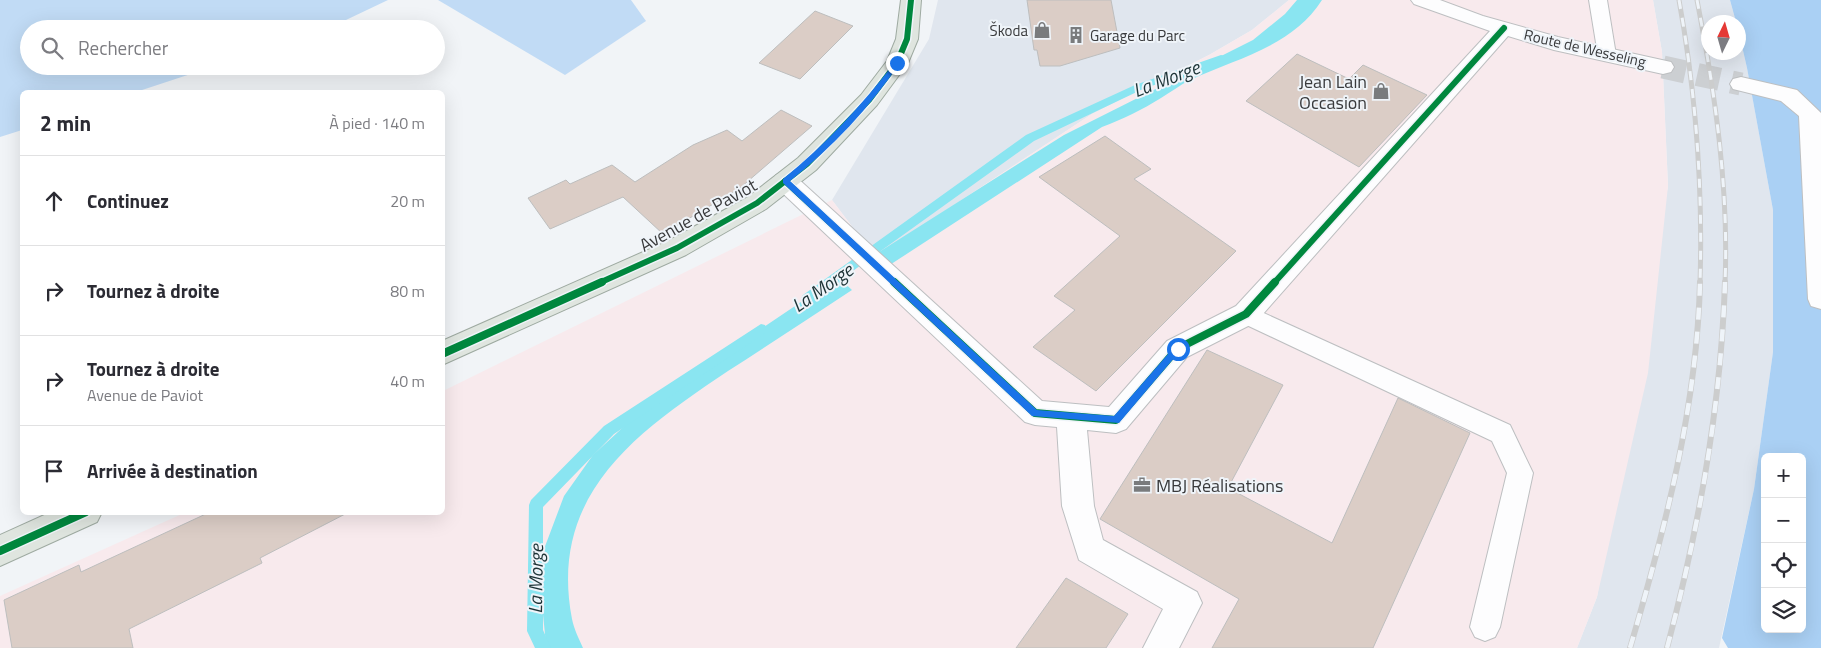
<!DOCTYPE html>
<html lang="fr">
<head>
<meta charset="utf-8">
<style>
  :root { --surface:#fff; --page:#f7f7f7; --text:#2b2b33; --muted:#7c7c81; --line:#e1e1e2 }
  body { margin:0; font-family:"Titillium Web",sans-serif; background:var(--page); color:var(--text) }
  .controls { position:absolute; right:15px; bottom:15px; display:grid; overflow:hidden; border-radius:8px; box-shadow:0 5px 20px #0002 }
  .controls button { width:45px; height:45px; display:grid; place-items:center; padding:0; border:0; border-bottom:1px solid var(--line); background:var(--surface); color:var(--text); font:25px sans-serif }
  .compass { position:absolute; left:1701px; top:15px; width:45px; height:45px; border-radius:50%; background:var(--surface); box-shadow:0 5px 20px #0002; rotate:5deg }
  .stop { position:absolute; width:15px; height:15px; margin:-11px; border:4px solid #1a73e8; border-radius:50%; background:#fff }
  .stop.end { background:#1a73e8; border-color:#fff; box-shadow:0 1px 5px #0008 }
  .list { margin:0; padding:0; list-style:none }
  h2 { display:flex; justify-content:space-between; align-items:center; height:65px; margin:0; padding:0 20px; font-size:21px }
  h2 small { font-size:16px; font-weight:400; color:var(--muted) }
  .list li { display:grid; grid-template-columns:32px 1fr auto; gap:15px; align-items:center; box-sizing:border-box; height:90px; padding:0 20px; border-top:1px solid var(--line) }
  .list b { display:block; font-size:19px; white-space:nowrap }
  .list p { margin:0; font-size:16px; white-space:nowrap; color:var(--muted) }
  .list em { font-size:16px; font-style:normal; color:var(--muted) }
  .icon { flex:none; width:28px; height:28px; fill:none; stroke:currentColor; stroke-width:2; stroke-linecap:round; stroke-linejoin:round }
  .map { position:relative; flex:none; width:1821px; height:648px; overflow:hidden }
  .search { position:absolute; background:var(--surface); box-shadow:0 5px 20px #0002; left:20px; top:20px; width:425px; height:55px; display:flex; align-items:center; gap:12px; box-sizing:border-box; padding:0 18px; border-radius:28px; color:var(--muted); font-size:19px }
  .panel { position:absolute; background:var(--surface); box-shadow:0 5px 20px #0002; left:20px; top:90px; width:425px; height:425px; border-radius:8px }
  .map>svg:first-child { display:block }
  .built { fill:#e0e6ee }
  .industrial { fill:#f8eaed }
  .green { fill:#c1dbf5 }
  .forest { fill:#aad0f4; fill-rule:evenodd }
  .water { fill:#8ae5f1 }
  .lines { fill:none; stroke-linecap:round; stroke-linejoin:round }
  .stream { fill:#8ae5f1; fill-rule:evenodd }
  .building { fill:#dbcdc6; stroke:#bdbebe }
  .street-tunnel { stroke:#cccfd2; stroke-width:23; stroke-dasharray:23 12; stroke-linecap:butt }
  .lane-casing { stroke:#bdbfc1; stroke-width:2 }
  .street-casing { stroke:#bdbfc1; stroke-width:2 }
  .primary-casing { stroke:#9eaaa1; stroke-width:2 }
  .lane { fill:#fdfdfe; fill-rule:evenodd }
  .street { fill:#fdfdfe; fill-rule:evenodd }
  .primary { fill:#dfe5df; fill-rule:evenodd }
  .rail-far1-casing { stroke:#cccdcd; stroke-width:5 }
  .rail-casing { stroke:#cccdcd; stroke-width:6 }
  .rail-far1 { stroke:#eff4f9; stroke-width:3; stroke-dasharray:9; stroke-linecap:butt }
  .rail { stroke:#eff4f9; stroke-width:4.5; stroke-dasharray:12; stroke-linecap:butt }
  .cycleway-far1-casing { stroke:#eff4f9; stroke-width:9 }
  .cycleway-casing { stroke:#eff4f9; stroke-width:11 }
  .cycleway-far1 { stroke:#00873e; stroke-width:6 }
  .cycleway { stroke:#00873e; stroke-width:8 }
  .route { fill:#1a73e8 }
  .labels { text-anchor:middle; dominant-baseline:central; stroke-width:4; stroke-linejoin:round; paint-order:stroke }
  .far-poi-label { font-size:15px; fill:#393a3c; stroke:#eff4f9; text-anchor:end }
  .far-street-label { font-size:15px; fill:#393a3c; stroke:#eff4f9 }
  .poi-label { font-size:18px; fill:#393a3c; stroke:#eff4f9; text-anchor:end }
  .street-label { font-size:18px; fill:#393a3c; stroke:#eff4f9 }
  .water-label { font-size:19px; font-style:italic; fill:#1d3336; stroke:#eff4f9 }
</style>
</head>
<body>
<div class="map">
<svg width="1821" height="648" viewBox="0 0 1821 648">
  <rect width="100%" height="100%" fill="#f1f4f7"/>
  <g class="built">
    <polygon points="938,0 1289,0 1252,30 1209,55 1092,114 875,257 832,200 929,39"/>
    <polygon points="1653,0 1730,0 1736,22 1708,22 1708,52 1738,52 1739,33 1747,68 1773,210 1773,352 1754,489 1719,648 1577,648 1597,597 1668,186 1662,52"/>
  </g>
  <polygon class="industrial" points="1289,0 1653,0 1662,52 1668,186 1648,373 1597,597 1577,648 0,648 0,596 184,513 442,512 443,391 832,200 875,257 1092,114 1209,55 1252,30"/>
  <g class="green">
    <polygon points="0,0 388,0 327,29 29,29 29,66 215,66 136,92 22,92 22,130 0,137"/>
    <polygon points="438,0 631,0 646,21 565,75"/>
  </g>
  <path class="forest" d="M1730,0h91v648h-93l-6,-10 32,-149 19,-137v-142l-26,-142 -8,-35 -1,-11h-2zM1765,457h37v172h-37z"/>
  <g class="water">
    <path d="M1297,0h25c-30,47 -85,58 -132,80 -10,5 -19,12 -29,18 -19,12 -38,21 -59,29l-220,143 -14,-11 196,-124 189,-95 32,-26z"/>
    <path d="M838,277l14,13c-41,27 -82,54 -124,81 -91,61 -180,123 -156,248 2,10 7,20 11,29h-34l-3,-4 -8,-79 26,-69 29,-41 51,-47z"/>
  </g>
  <g class="lines">
    <g class="stream">
      <polygon points="1221,55 1225,56 1225,60 1143,89 1034,141 811,301 803,301 801,298 803,295 1026,135 1135,85"/>
      <polygon points="761,324 765,325 767,329 765,333 614,434 543,507 543,630 551,648 535,648 527,631 529,505 531,500 604,426"/>
    </g>
  </g>
  <g class="building">
    <polygon points="1027,0 1111,0 1120,48 1060,66 1040,66 1037,50 1034,50"/>
    <polygon points="815,11 853,26 800,79 759,63"/>
    <polygon points="1297,54 1349,79 1363,65 1427,95 1359,167 1246,101"/>
    <polygon points="781,110 812,126 740,188 663,234 623,197 550,229 528,198 566,180 570,184 612,165 635,182 693,145 727,130 742,141"/>
    <polygon points="1105,136 1151,169 1134,179 1236,251 1096,391 1033,347 1075,310 1054,296 1120,236 1039,177"/>
    <polygon points="1207,350 1283,385 1228,488 1332,543 1398,398 1470,433 1373,648 1212,648 1239,599 1100,519"/>
    <polygon points="210,512 349,512 260,558 262,563 129,629 133,648 12,648 4,600 79,565 81,572"/>
    <polygon points="1066,578 1128,614 1106,648 1016,648"/>
  </g>
  <g class="lines">
    <polyline class="street-tunnel" points="1663,67 1741,84"/>
    <g class="lane-casing">
      <g id="lane">
        <polygon points="1589,0 1607,0 1616,55 1614,59 1607,61 1600,59 1598,55"/>
        <polygon points="1246,305 1510,425 1533,473 1500,627 1495,637 1485,641 1475,637 1470,627 1507,473 1492,441 1238,321 1234,314 1238,307"/>
      </g>
    </g>
    <g class="street-casing">
      <g id="street">
        <polygon points="1411,0 1440,0 1483,16 1558,37 1671,62 1674,67 1671,72 1663,74 1554,50 1508,36 1256,322 1187,357 1126,429 1116,433 1087,430 1094,506 1103,540 1197,592 1202,603 1179,648 1143,648 1163,609 1079,560 1062,506 1057,427 1035,425 1025,422 776,187 773,181 776,175 785,172 794,175 1042,401 1109,407 1167,341 1236,306 1490,31 1414,4"/>
        <polygon points="1741,77 1797,90 1821,113 1821,309 1811,306 1808,299 1799,116 1781,101 1733,89 1730,84 1733,79"/>
      </g>
    </g>
    <g class="primary-casing">
      <g id="primary">
        <polygon points="901,0 921,0 918,39 908,63 877,105 816,170 766,209 686,255 442,365 442,341 668,241 748,197 798,158 861,95 887,61 896,39"/>
        <polygon points="51,512 102,512 97,522 0,566 0,535"/>
      </g>
    </g>
    <use href="#lane" class="lane"/>
    <use href="#street" class="street"/>
    <use href="#primary" class="primary"/>
    <g class="rail-far1-casing">
      <g id="rail-far1">
        <path d="M1679,0c17,94 24,188 21,283"/>
        <path d="M1697,0c18,93 32,188 28,283"/>
      </g>
    </g>
    <g class="rail-casing">
      <g id="rail">
        <path d="M1630,648c35,-119 67,-241 70,-366"/>
        <path d="M1667,648c32,-120 54,-241 58,-366"/>
      </g>
    </g>
    <use href="#rail-far1" class="rail-far1"/>
    <use href="#rail" class="rail"/>
    <g class="cycleway-far1-casing">
      <g id="cycleway-far1">
        <polyline points="785,181 895,283"/>
        <polyline points="599,283 677,248 757,203 807,164 869,100 897,63 907,39 911,0"/>
        <polyline points="1274,283 1504,28"/>
      </g>
    </g>
    <g class="cycleway-casing">
      <g id="cycleway">
        <polyline points="894,282 1035,413 1116,420 1177,349 1246,314 1275,282"/>
        <polyline points="442,354 602,282"/>
        <polyline points="0,551 86,512"/>
      </g>
    </g>
    <use href="#cycleway-far1" class="cycleway-far1"/>
    <use href="#cycleway" class="cycleway"/>
  </g>
  <path class="route" d="M895,62l5,1c-30,44 -68,85 -110,118l247,229 77,6 61,-70h5v5l-61,72 -87,-7 -249,-233v-4c42,-34 79,-74 112,-117z"/>
  <defs>
    <g id="shop-bare" transform="scale(1.35)"><path d="M-5-2.5h2.3a2.7 3.5 0 0 1 5.4 0H5L5.5 6h-11ZM-1.5-2.5h3a1.5 2.3 0 0 0-3 0Z" fill="#797b7d" stroke="#eff4f9" stroke-width="2.5" paint-order="stroke"/></g>
    <g id="building-bare" transform="scale(1.35)"><path d="M-4-6H4V6H1V3H-1V6H-4ZM-2.5-4.3h1.7v1.8h-1.7ZM.8-4.3h1.7v1.8H.8ZM-2.5-1h1.7V.8h-1.7ZM.8-1h1.7V.8H.8Z" fill="#797b7d" stroke="#eff4f9" stroke-width="2.5" paint-order="stroke"/></g>
    <g id="office-bare" transform="scale(1.35)"><path d="M-6-3h4V-5.5h4V-3h4V5H-6ZM-1-4.5V-3h2v-1.5ZM-6 0V1H6V0Z" fill="#797b7d" stroke="#eff4f9" stroke-width="2.5" paint-order="stroke"/></g>
  </defs>
  <g fill-rule="evenodd">
    <use href="#shop-bare" x="1042" y="30"/>
    <use href="#building-bare" x="1076" y="35"/>
    <use href="#shop-bare" x="1381" y="91"/>
    <use href="#office-bare" x="1142" y="485"/>
  </g>
  <g class="labels">
    <g class="far-poi-label">
      <text x="1028" y="30">Škoda</text>
      <text x="1090" y="35" text-anchor="start">Garage du Parc</text>
    </g>
    <g class="far-street-label">
      <text transform="translate(1585 48) rotate(13)">Route de Wesseling</text>
    </g>
    <g class="poi-label">
      <text x="1367" y="81">Jean Lain<tspan x="1367" dy="21">Occasion</tspan></text>
      <text x="1156" y="485" text-anchor="start">MBJ Réalisations</text>
    </g>
    <g class="street-label">
      <text transform="translate(698 215) rotate(-29)">Avenue de Paviot</text>
    </g>
    <g class="water-label">
      <text transform="translate(1166 78) rotate(-21)">La Morge</text>
      <text transform="translate(822 287) rotate(-35)">La Morge</text>
      <text transform="translate(535 579) rotate(-89)">La Morge</text>
    </g>
  </g>
</svg>
<div class="controls">
<button>+</button>
<button>−</button>
<button><svg class="icon" aria-label="locate" viewBox="0 0 24 24"><circle cx="12" cy="12" r="6"/><path d="M12 2v4M12 18v4M2 12h4M18 12h4"/></svg></button>
<button><svg class="icon" aria-label="layers" viewBox="0 0 24 24"><path d="M12 4l9 5-9 5-9-5zM3 14l9 5 9-5"/></svg></button>
</div>
<svg class="compass" viewBox="-18 -18 36 36"><path d="M0-13l5 13h-10z" fill="#e53935"/><path d="M0 13l5-13h-10z" fill="#7c7c81"/></svg>
<div class="stop" style="left:1178px;top:349px"></div>
<div class="stop end" style="left:897px;top:63px"></div>
<div class="search"><svg class="icon" aria-label="search" viewBox="0 0 24 24"><circle cx="10" cy="10" r="6"/><path d="M15 15l6 6"/></svg>Rechercher</div>
<section class="panel">
<h2>2 min<small>À pied · 140 m</small></h2>
<ul class="list">
<li><svg class="icon" aria-label="ahead" viewBox="0 0 24 24"><path d="M12 20V5M6 11l6-6 6 6"/></svg><div><b>Continuez</b></div><em>20 m</em></li>
<li><svg class="icon" aria-label="right" viewBox="0 0 24 24"><path d="M7 20v-9h11M14 6l5 5-5 5"/></svg><div><b>Tournez à droite</b></div><em>80 m</em></li>
<li><svg class="icon" aria-label="right" viewBox="0 0 24 24"><path d="M7 20v-9h11M14 6l5 5-5 5"/></svg><div><b>Tournez à droite</b><p>Avenue de Paviot</p></div><em>40 m</em></li>
<li><svg class="icon" aria-label="arrive" viewBox="0 0 24 24"><path d="M6 21V4h12l-3 4 3 4H6"/></svg><div><b>Arrivée à destination</b></div></li>
</ul>
</section>
</div>
</body>
</html>
